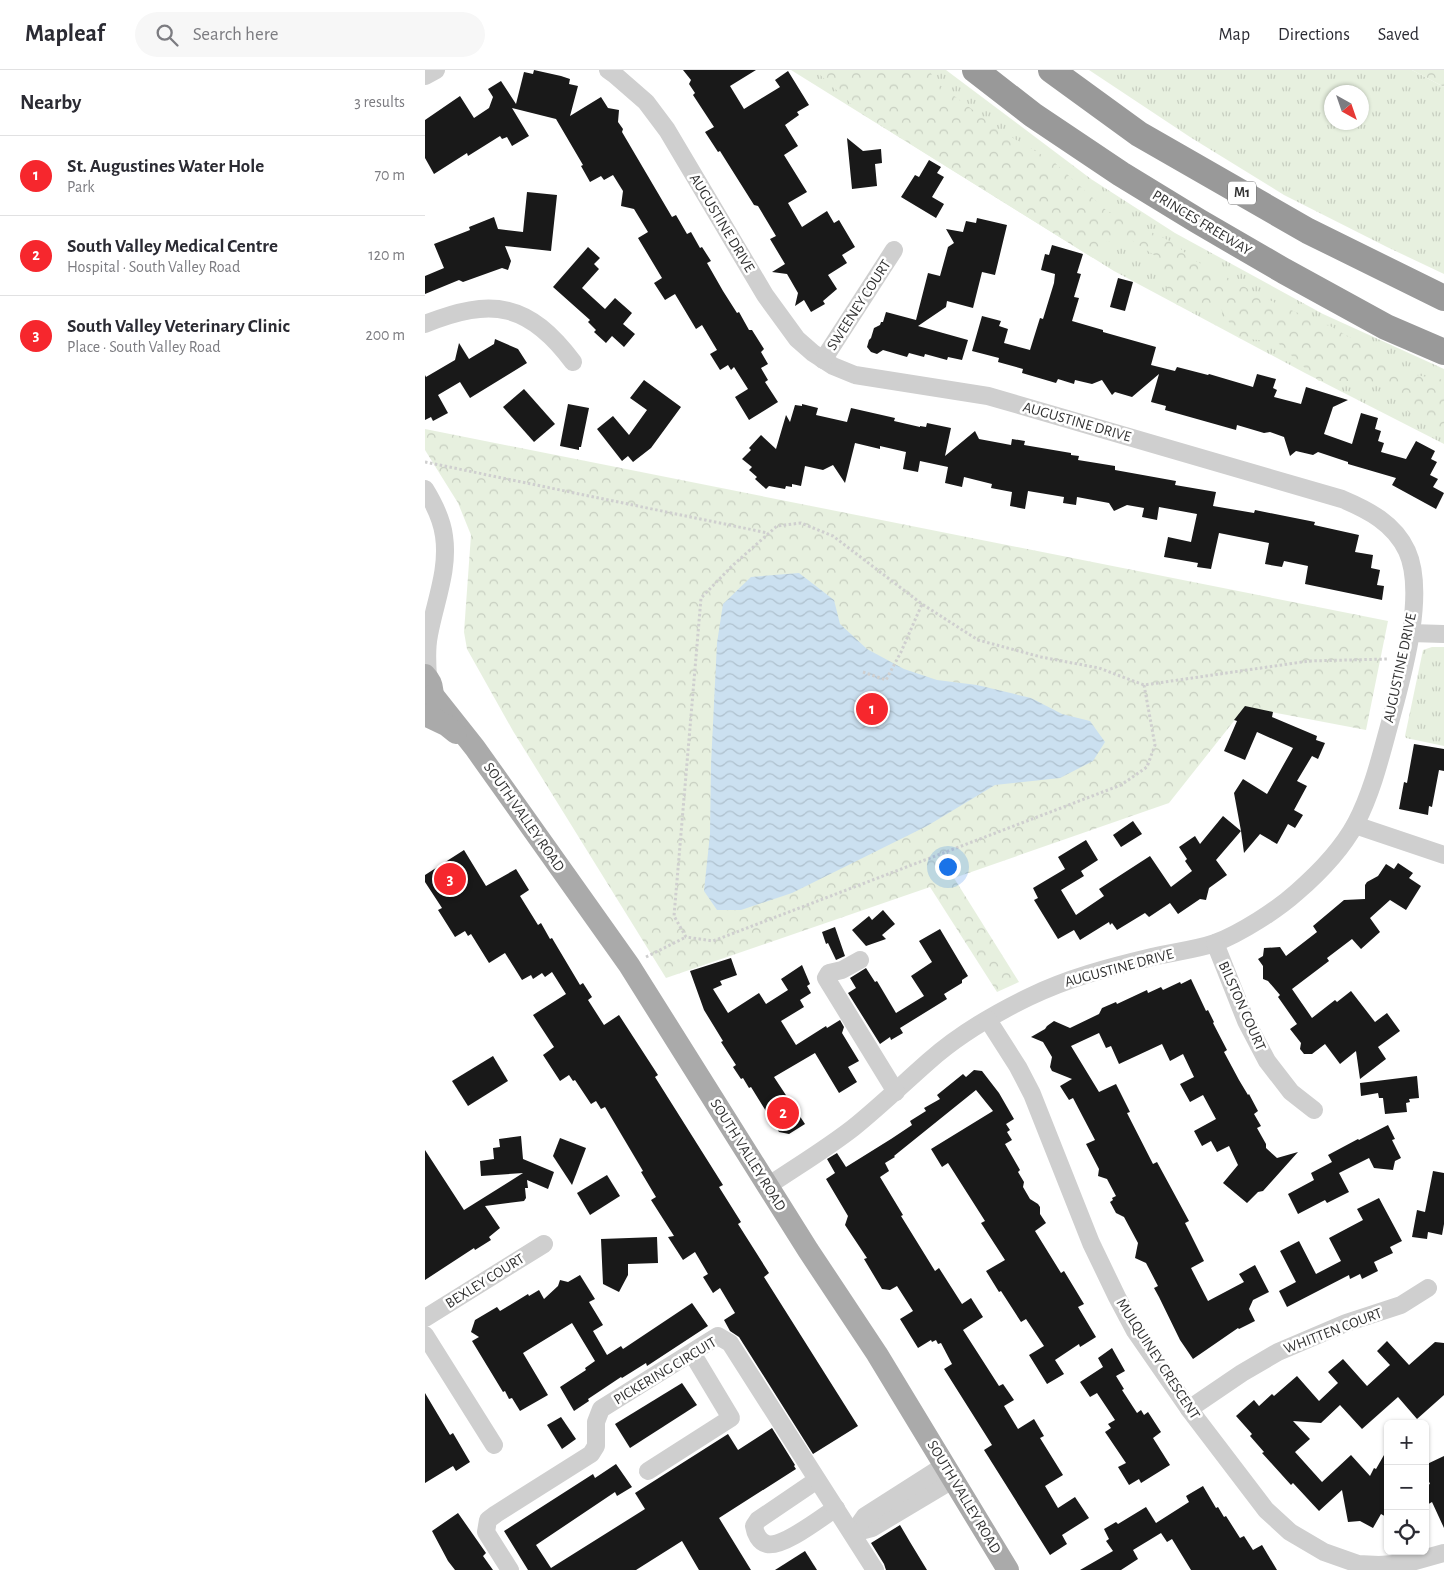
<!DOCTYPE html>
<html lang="en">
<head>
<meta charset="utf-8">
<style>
  :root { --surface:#fff; --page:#f7f7f7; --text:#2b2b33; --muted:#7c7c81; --line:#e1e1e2; --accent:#f6272d }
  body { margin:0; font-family:"Alegreya Sans",sans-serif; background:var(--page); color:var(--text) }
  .controls { position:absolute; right:15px; bottom:15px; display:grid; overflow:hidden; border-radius:8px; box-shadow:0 1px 4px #0004 }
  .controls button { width:45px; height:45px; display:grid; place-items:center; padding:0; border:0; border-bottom:1px solid var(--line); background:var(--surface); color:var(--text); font:25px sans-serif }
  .compass { position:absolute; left:899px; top:15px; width:45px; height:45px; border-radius:50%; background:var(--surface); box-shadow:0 1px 4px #0004; rotate:140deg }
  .you { position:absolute; left:522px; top:796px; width:18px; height:18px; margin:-12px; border:4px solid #fff; border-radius:50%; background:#1a73e8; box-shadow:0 0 0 8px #1a73e833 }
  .badge { display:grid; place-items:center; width:32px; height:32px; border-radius:50%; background:var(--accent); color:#fff; font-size:16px; font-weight:700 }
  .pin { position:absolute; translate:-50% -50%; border:2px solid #fff; box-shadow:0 1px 5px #0006 }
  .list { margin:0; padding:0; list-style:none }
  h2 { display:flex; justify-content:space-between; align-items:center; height:65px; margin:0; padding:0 20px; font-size:21px }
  h2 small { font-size:16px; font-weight:400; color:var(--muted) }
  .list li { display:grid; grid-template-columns:32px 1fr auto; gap:15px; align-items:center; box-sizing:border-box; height:80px; padding:0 20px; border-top:1px solid var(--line) }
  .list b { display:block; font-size:19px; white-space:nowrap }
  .list p { margin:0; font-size:16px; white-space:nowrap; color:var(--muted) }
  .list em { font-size:16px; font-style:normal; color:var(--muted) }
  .icon { flex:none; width:28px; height:28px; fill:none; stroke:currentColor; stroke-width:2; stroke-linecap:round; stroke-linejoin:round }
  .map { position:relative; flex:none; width:1019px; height:1500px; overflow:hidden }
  header { display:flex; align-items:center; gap:30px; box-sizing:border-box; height:70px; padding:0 25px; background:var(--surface); border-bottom:1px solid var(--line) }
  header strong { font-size:24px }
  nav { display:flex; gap:28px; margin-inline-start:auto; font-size:18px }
  .search { width:350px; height:45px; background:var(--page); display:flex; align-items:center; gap:12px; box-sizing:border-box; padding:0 18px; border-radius:28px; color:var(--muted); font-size:19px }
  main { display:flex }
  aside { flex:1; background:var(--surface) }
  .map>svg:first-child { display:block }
  .grass { fill:url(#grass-tufts); fill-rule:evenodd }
  .forest { fill:url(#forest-crowns) }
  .water { fill:url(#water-waves) }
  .building { fill:#191919 }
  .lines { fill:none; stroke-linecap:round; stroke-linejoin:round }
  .path { stroke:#cfcfcf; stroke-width:3; stroke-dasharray:2.5 2.5; stroke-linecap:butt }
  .minor { stroke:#cfcfcf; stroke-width:18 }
  .major { stroke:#aaa; stroke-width:22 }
  .highway { stroke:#999; stroke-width:26 }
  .labels { text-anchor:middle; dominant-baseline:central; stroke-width:5; stroke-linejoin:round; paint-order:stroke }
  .shield { fill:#fff; stroke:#707070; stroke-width:1 }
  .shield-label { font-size:14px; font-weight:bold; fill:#323232 }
  .street-label { font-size:15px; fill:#323232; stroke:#fff }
</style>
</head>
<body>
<header>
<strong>Mapleaf</strong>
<div class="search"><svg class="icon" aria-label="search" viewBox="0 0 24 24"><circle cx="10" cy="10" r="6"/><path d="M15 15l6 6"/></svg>Search here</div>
<nav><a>Map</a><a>Directions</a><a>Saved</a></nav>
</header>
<main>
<aside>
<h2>Nearby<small>3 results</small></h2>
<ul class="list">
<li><span class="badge">1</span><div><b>St. Augustines Water Hole</b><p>Park</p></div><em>70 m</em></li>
<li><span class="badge">2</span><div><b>South Valley Medical Centre</b><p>Hospital · South Valley Road</p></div><em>120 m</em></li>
<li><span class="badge">3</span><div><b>South Valley Veterinary Clinic</b><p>Place · South Valley Road</p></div><em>200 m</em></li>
</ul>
</aside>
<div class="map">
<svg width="1019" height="1500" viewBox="0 0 1019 1500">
  <defs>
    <pattern id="grass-tufts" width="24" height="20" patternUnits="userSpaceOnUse" patternTransform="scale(1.25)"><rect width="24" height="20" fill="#e7f0df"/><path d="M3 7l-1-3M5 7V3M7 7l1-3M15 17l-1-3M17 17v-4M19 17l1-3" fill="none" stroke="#c7cec0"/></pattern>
    <pattern id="forest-crowns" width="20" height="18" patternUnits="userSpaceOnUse" patternTransform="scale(1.25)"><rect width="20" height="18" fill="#e7f0df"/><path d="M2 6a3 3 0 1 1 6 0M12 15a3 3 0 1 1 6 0" fill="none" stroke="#c7cec0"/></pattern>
    <pattern id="water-waves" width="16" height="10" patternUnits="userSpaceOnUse" patternTransform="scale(1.25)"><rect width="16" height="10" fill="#cbe0f0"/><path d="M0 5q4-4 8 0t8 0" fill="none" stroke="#afc1ce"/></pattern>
  </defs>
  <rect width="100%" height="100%" fill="#fff"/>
  <g class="grass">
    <polygon points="366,0 521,0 666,109 750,163 898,244 1019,299 1019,374 880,303 689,201"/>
    <path d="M664,0h323l32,17v187l-57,-27 -103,-52 -94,-58zM906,22h30v30h-30z"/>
    <polygon points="1007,577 1019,577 1019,676 981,668 980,666 998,580"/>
  </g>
  <g class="forest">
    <polygon points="390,0 504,0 512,13 576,61 629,92 682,141 749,173 767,189 856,236 905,256 953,283 975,302 1019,310 1019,362 988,347 963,318 928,311 894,311 852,272 814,268 794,236 774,238 752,235 745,225 729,185 706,170 680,172 668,188 436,43"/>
    <polygon points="987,0 1019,0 1019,17"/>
    <polygon points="0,359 963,551 941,660 820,637 744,733 529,808 594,912 572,922 505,817 241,908 88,661 42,579 39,562 46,465 33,433 0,380"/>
  </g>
  <polygon class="water" points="374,503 409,530 415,554 442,579 479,599 512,610 552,615 606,628 637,644 665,651 680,672 668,691 635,708 570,715 502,756 367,823 316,840 292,840 279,821 285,764 286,694 292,573 298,534 326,507"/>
  <g class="building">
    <polygon points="109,0 136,6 145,9 144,14 153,16 145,46 176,27 183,38 194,40 193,52 198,59 197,62 247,147 251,145 262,164 266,162 275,178 277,177 286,191 282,193 298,221 312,243 314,242 324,260 327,260 339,279 336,282 343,294 336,298 343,310 340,312 353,332 324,350 310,327 323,319 309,297 306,300 303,295 295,300 285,284 292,280 277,255 271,259 250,224 240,230 229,213 237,208 213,168 223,162 209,139 196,136 198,121 188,105 179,110 176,106 165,112 156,96 158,95 131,49 87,38 104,66 87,76 82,67 77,69 75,66 43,86 42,83 9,104 0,88 0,50 35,26 49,48 64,38 68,27 63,19 76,11 91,34 99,2 108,4"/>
    <polygon points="258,0 331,0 305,16 319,39 355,17 350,10 363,1 384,35 372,42 374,45 360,55 373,76 359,85 382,122 363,133 377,157 402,141 409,153 414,150 430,177 417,185 422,193 403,205 412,219 398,231 400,234 386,242 379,230 370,236 373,223 362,204 347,202 360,194 345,169 351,166 333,136 329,135 300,89 295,81 293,82 280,62 289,57 268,25 270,23 264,14 266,10"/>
    <polygon points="422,68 438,81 456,79 457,93 450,94 452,116 427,119"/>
    <polygon points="504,90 516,97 512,103 519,107 507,127 519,134 511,148 476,127 490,105 494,107"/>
    <polygon points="102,122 132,125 126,181 80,176 86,191 83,200 77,198 38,212 34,210 0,224 0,206 19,198 9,174 45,160 44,157 69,147 73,159 98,162"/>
    <polygon points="552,148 582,155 570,205 557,202 548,238 522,231 521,237 493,256 543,270 537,290 523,287 522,290 500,284 499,287 484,283 482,287 458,280 452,284 446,282 442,277 444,270 446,268 449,258 455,255 456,252 458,252 461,242 491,250 503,203 515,206 523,177 529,173 521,159 538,162 541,151 551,153"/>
    <polygon points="627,175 658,184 652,203 656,204 649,227 654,228 647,251 678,260 678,262 731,277 726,295 750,301 752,297 783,305 784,304 828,317 832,304 851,309 848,318 852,320 849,327 876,334 881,317 923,330 908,337 899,364 927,374 936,343 953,348 950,359 956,361 953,371 959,373 956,382 981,389 991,371 1010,381 1006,389 1012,392 1005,405 1013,409 1008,417 1019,423 1011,439 967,415 971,408 923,394 923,392 893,382 888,385 871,381 865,386 859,367 845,362 839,363 812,355 811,360 740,340 741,336 726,332 734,304 707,327 690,322 687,325 677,310 667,314 650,310 649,314 633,309 631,313 597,303 598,299 573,292 574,288 547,281 557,246 576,251 574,256 583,259 579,273 605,280 615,248 618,249 629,213 630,204 616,200 620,184 624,185"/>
    <polygon points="163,177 175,188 169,194 174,199 157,218 180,239 190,228 207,243 198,254 210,264 199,277 187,266 181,273 169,262 171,260 163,252 165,250 128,217"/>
    <polygon points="693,208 708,212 700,241 685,237"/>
    <polygon points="70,269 93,279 102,293 45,328 35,312 13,325 23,343 8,351 6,347 0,350 0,305 1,307 30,290 34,273 44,289 69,274"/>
    <polygon points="219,310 256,337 226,378 208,392 203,386 197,391 172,359 188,346 204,365 222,340 205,328"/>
    <polygon points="99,319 130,354 109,372 78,337"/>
    <polygon points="143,334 164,338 156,377 154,377 154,380 135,376"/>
    <polygon points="377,334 393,338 391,345 422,352 426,338 470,348 469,351 495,357 495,356 501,357 502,353 526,358 520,386 550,361 554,369 586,375 587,369 600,371 599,375 646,383 646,385 654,386 653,390 690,396 690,400 751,411 750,415 791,422 788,436 829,443 830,440 890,452 889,455 934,465 930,482 948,485 946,498 955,500 952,515 959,516 957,530 880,514 883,496 859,491 857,497 840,494 844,473 794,463 786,499 772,497 773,493 739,487 743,467 766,472 772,444 734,437 732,450 717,447 719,438 702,435 689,441 684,433 652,427 651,435 638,433 639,427 603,421 600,439 585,436 587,422 566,418 567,414 539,407 537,417 520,413 523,397 495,391 493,402 478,399 481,382 455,376 455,379 430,373 420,413 408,395 398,400 380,396 376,416 367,414 367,417 361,416 360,419 344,416 341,419 330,409 332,407 324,400 327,397 317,389 326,380 324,378 336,365 351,379 361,345 365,352 370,335 377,336"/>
    <polygon points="820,636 848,642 847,647 892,666 891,670 900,673 893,689 887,686 872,711 882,716 869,740 878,745 870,758 863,754 852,774 835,764 819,783 816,761 791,790 802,805 784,818 781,830 775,829 753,844 745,833 724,847 720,843 692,860 687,853 685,855 684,852 655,870 649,860 633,869 609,830 613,828 608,818 640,799 633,787 661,770 673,790 656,801 659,806 636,820 651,845 679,826 674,819 725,786 746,817 767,801 760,791 762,789 754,777 770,766 775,774 798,746 816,761 809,723 818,709 842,724 868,678 832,662 820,690 799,681 812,651 809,650"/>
    <polygon points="989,674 1019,679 1019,701 1014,700 1007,737 1004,736 1003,745 974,739 979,712 982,713"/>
    <polygon points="708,751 717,764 696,777 688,765"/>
    <polygon points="39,780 61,816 91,799 104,820 95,826 113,855 116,853 125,869 127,868 155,915 158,913 167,927 163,930 179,955 194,945 233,1005 230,1007 298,1115 294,1117 316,1152 313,1154 344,1203 339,1207 433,1356 388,1384 314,1267 305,1261 299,1250 310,1243 295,1218 288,1223 278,1207 283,1204 270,1182 258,1190 243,1167 249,1166 226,1130 231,1127 216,1102 218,1101 180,1037 176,1039 171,1031 166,1034 150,1010 148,1011 144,1005 135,1011 118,985 129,977 108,945 141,924 127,902 120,907 117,903 108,909 106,905 97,910 80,883 64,893 46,864 43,866 40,861 30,867 13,840 17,838 0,812 0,805"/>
    <polygon points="973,793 988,803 984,808 996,816 981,840 965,830 945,848 955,862 936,879 927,869 902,888 904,891 867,919 887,948 910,930 912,932 926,921 950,952 962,943 975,961 953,977 961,989 935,1009 931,981 915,994 900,974 887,984 879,984 875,979 876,973 865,959 872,954 853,927 855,925 843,911 838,909 838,896 833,889 838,886 839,878 855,877 861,886 892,862 888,856 919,830 940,829 940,815 942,812 953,806 961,794 969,799"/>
    <polygon points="458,840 470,854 457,865 461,869 441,876 427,860 444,846 447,850"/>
    <polygon points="410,857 420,886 411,890 403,873 401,874 397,862"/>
    <polygon points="515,859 543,906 537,910 537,913 519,924 522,929 475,958 478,963 466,970 465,967 455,974 423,923 431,918 425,908 441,898 450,912 452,911 471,943 499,926 486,906 507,892 494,871"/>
    <polygon points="306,888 312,905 295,911 297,915 288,919 303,943 334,923 341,934 363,920 356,909 377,895 385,914 382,916 386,923 375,930 379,937 356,951 371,975 401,956 402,958 415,950 419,957 417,963 434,991 423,997 432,1012 414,1023 390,983 349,1007 380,1054 364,1064 354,1062 326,1017 324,1018 318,1008 316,1009 308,997 311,995 296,972 298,971 279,940 265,901"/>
    <polygon points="766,909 781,941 783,940 789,952 788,953 802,980 799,982 814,1010 823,1025 824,1024 833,1041 829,1044 836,1056 832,1058 841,1074 841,1078 852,1088 873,1082 838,1121 833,1122 822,1133 798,1113 813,1095 804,1076 792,1082 786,1071 777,1076 769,1061 791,1049 778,1025 765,1032 755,1014 769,1007 758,984 745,991 737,974 694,994 686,976 681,978 674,963 646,976 674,1022 691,1014 705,1042 702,1043 728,1094 732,1092 764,1151 760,1153 779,1191 766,1198 783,1231 819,1212 814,1204 830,1195 844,1222 828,1230 824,1239 830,1251 814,1259 813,1258 768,1289 755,1270 734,1227 729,1218 733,1216 721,1193 710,1188 713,1173 699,1147 691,1143 685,1132 688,1130 687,1128 691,1126 682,1109 673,1106 674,1099 661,1074 670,1070 648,1028 644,1030 635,1016 647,1009 627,1001 625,997 627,987 618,972 606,967 620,959 622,956 629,951 645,958 674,944 677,938 691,932 692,934 722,920 723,923 736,917 738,920 755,912 756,914"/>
    <polygon points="68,986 83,1011 43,1036 27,1011"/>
    <polygon points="549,1000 557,1001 574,1023 589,1049 581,1054 585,1060 582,1062 587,1070 580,1074 595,1100 593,1102 599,1112 598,1117 605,1129 613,1134 615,1137 615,1144 621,1153 610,1161 636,1203 639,1201 659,1234 653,1237 671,1267 655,1277 654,1274 630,1290 639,1304 622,1314 604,1285 619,1276 601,1249 596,1252 576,1221 574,1222 561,1201 580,1190 556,1153 560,1151 523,1093 517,1097 506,1079 568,1041 551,1020 469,1086 470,1087 460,1093 464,1101 455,1107 478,1145 476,1146 510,1201 514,1198 537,1234 546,1228 558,1247 538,1260 574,1316 578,1314 589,1330 579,1336 593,1359 609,1349 619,1366 615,1368 638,1405 620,1416 633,1438 650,1427 664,1448 637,1465 642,1474 625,1485 559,1380 567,1375 519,1299 527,1294 516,1273 513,1274 511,1270 507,1272 506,1270 493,1278 475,1249 488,1241 472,1216 465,1220 457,1219 439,1189 442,1188 420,1155 423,1146 401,1109 410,1103 402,1089 412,1083 421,1097 466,1069 487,1055 485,1051 501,1041 499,1038 515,1029 512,1025 538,1004 541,1007"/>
    <polygon points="992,1006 994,1028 984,1029 985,1032 981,1033 982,1042 960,1044 958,1028 954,1028 953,1023 936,1026 935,1013"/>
    <polygon points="963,1055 970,1069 967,1070 976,1088 970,1091 968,1100 949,1098 944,1088 914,1103 924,1122 902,1133 900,1130 873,1144 863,1124 889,1110 886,1103 907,1092 903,1085 933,1069 934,1070"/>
    <polygon points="96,1066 98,1089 129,1102 123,1119 102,1110 103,1118 100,1118 101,1128 99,1131 60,1136 75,1158 64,1167 66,1170 50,1180 49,1178 0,1210 0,1080 39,1140 98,1103 56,1106 55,1091 69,1089 68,1078 75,1077 74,1069"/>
    <polygon points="135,1068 161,1078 147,1115 128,1086"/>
    <polygon points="1008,1101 1019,1103 1019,1154 1017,1165 1003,1162 1002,1169 987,1167 992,1140 1000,1142"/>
    <polygon points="182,1105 195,1126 165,1145 152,1123"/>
    <polygon points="954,1128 977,1171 965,1177 968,1183 949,1192 953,1201 937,1209 935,1204 925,1209 924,1205 862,1237 854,1221 871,1212 855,1181 874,1171 891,1204 916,1191 904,1168 938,1150 932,1139"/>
    <polygon points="232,1167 233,1193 203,1194 203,1205 194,1222 178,1214 176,1169"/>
    <polygon points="155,1205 170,1229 164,1232 178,1255 168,1261 182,1285 196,1276 198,1279 267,1233 283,1256 222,1296 221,1293 197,1308 196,1307 163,1329 164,1331 149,1341 135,1317 161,1300 160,1298 170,1291 147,1253 98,1283 123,1325 95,1341 87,1328 84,1329 80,1321 78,1322 47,1271 54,1267 46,1262 50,1250 72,1237 75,1241 103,1224 104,1226 114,1220 119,1229 133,1216 135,1210 143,1212"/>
    <polygon points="962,1271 984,1295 1010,1272 1019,1273 1019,1325 992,1349 973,1327 937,1359 915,1335 896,1353 868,1351 885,1369 870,1382 897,1412 926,1385 945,1406 949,1398 951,1399 963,1378 963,1448 956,1444 948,1458 935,1451 923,1452 917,1420 894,1441 868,1413 866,1415 837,1383 839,1382 825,1366 827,1364 811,1346 829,1330 834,1336 847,1324 849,1326 872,1306 894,1331 913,1313 903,1302 918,1289 942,1316 965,1295 952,1281"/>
    <polygon points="687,1278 700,1301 691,1306 699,1319 697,1320 712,1343 716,1340 719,1345 723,1342 736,1362 728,1368 745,1395 716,1413 714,1409 704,1415 693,1397 701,1393 680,1362 686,1358 683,1354 690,1350 672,1323 665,1327 655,1312 678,1297 673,1288"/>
    <polygon points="257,1313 272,1335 205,1378 190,1354"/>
    <polygon points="0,1323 25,1365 28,1363 45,1392 31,1401 28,1396 0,1413"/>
    <polygon points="136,1347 151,1369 137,1379 122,1355"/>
    <polygon points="347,1358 370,1395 369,1396 371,1399 294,1448 326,1500 274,1500 257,1471 211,1500 103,1500 79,1461 168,1404 170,1408 191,1394 207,1417 192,1426 190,1422 111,1475 126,1498 220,1439 210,1423 303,1364 313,1380"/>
    <polygon points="1019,1386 1019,1458 1007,1432 1000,1436 1000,1416 1005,1414 1000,1402 1000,1395"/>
    <polygon points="778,1416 791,1438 793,1437 799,1447 801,1446 815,1468 819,1466 828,1480 837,1475 852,1500 766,1500 747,1469 742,1472 736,1463 708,1480 713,1489 696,1500 655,1500 688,1481 681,1471 684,1469 679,1459 691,1452 693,1454 721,1437 731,1453 764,1432 761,1426"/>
    <polygon points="33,1443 61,1483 58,1486 68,1500 30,1500 23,1491 7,1461"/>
    <polygon points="475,1455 485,1472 502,1500 461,1500 459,1494 446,1473"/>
    <polygon points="380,1481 392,1500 350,1500"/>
  </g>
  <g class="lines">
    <g class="path">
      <polyline points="0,392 343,463"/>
      <polyline points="438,602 461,610 476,582 497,534"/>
      <polyline points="719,615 730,675 722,697 696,715 288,871 261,867 249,846 276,528 307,496 352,456 376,453 408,466 497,534 553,570 616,587 674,598 719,615 884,591 964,589"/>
      <polyline points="221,887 261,867"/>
    </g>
    <g class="minor">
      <path d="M183,0l7,5 31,27 21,28 98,165 32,44 16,14 20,13 22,9 133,21 354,103c26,11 52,24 65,52 20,44 -6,130 -18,175 -9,33 -17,66 -33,97 -14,26 -36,49 -59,69 -20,18 -56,41 -82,51 -20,7 -43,9 -63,14 -42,10 -84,21 -123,40 -33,16 -72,39 -100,64 -25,22 -50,46 -76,67 -27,21 -57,39 -85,58"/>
      <polyline points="0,6 11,0"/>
      <path d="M0,254c67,-27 104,-21 148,38"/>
      <polyline points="398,290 469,180"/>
      <path d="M0,419c8,13 17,31 19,47 5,34 -9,66 -15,99 -3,14 -2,28 -1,42"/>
      <polyline points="985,563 1019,564"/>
      <polyline points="930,755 1019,785"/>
      <polyline points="790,873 821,951 842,991 866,1022 889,1040"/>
      <polyline points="435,890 417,900 404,903 401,908 471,1022"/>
      <polyline points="563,950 593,997 607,1024 666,1173 692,1227 710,1261 764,1339 841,1440 865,1462 899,1482 933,1494 954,1495 983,1493 1019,1483"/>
      <polyline points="0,1248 119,1174"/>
      <polyline points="0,1265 69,1375"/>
      <polyline points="764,1339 817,1303 853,1282 921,1253 976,1235 1003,1218"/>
      <polyline points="223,1401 306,1348 267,1283"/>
      <path d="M392,1410l-59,40 -4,6c1,7 5,16 13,18 16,4 55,-27 69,-36"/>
      <polyline points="428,1463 447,1458 529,1409"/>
      <polyline points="428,1463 440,1446 520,1395"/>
      <polyline points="85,1500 61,1462 63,1450 71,1444 166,1384 171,1376 171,1352 176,1339 293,1266 305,1273 450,1500"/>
    </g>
    <g class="major">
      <path d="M0,605c9,9 10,21 2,32"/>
      <polyline points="8,625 50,678 204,895 383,1180 452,1284 583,1500"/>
      <polyline points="0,645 21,655 31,663"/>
    </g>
    <g class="highway">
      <polyline points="550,0 608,45 696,104 773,151 859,201 961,257 1019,282"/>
      <polyline points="626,0 714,64 883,161 1019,228"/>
    </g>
  </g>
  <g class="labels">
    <rect class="shield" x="803" y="111.5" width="28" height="23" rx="4"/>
    <g class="shield-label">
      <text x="817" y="123">M1</text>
    </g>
    <g class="street-label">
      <text transform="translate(297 153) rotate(59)">AUGUSTINE DRIVE</text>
      <text transform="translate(777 153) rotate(31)">PRINCES FREEWAY</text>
      <text transform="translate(434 235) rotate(-57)">SWEENEY COURT</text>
      <text transform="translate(652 352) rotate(16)">AUGUSTINE DRIVE</text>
      <text transform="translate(975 598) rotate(-78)">AUGUSTINE DRIVE</text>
      <text transform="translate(99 747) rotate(55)">SOUTH VALLEY ROAD</text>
      <text transform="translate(694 898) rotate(-15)">AUGUSTINE DRIVE</text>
      <text transform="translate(817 936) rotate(66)">BILSTON COURT</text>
      <text transform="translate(323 1085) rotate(58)">SOUTH VALLEY ROAD</text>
      <text transform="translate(60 1211) rotate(-32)">BEXLEY COURT</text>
      <text transform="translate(908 1261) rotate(-21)">WHITTEN COURT</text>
      <text transform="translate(733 1289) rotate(57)">MULQUINEY CRESCENT</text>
      <text transform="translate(240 1301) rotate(-31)">PICKERING CIRCUIT</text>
      <text transform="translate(539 1427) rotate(59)">SOUTH VALLEY ROAD</text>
    </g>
  </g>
</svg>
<div class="controls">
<button>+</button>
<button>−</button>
<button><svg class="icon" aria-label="locate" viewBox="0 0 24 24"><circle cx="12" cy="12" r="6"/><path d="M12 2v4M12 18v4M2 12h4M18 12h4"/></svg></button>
</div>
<svg class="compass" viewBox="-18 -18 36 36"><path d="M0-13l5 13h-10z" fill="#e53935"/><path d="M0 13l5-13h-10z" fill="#7c7c81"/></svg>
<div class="you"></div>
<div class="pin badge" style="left:447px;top:639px">1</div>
<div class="pin badge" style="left:358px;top:1043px">2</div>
<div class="pin badge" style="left:25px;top:809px">3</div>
</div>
</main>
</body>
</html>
